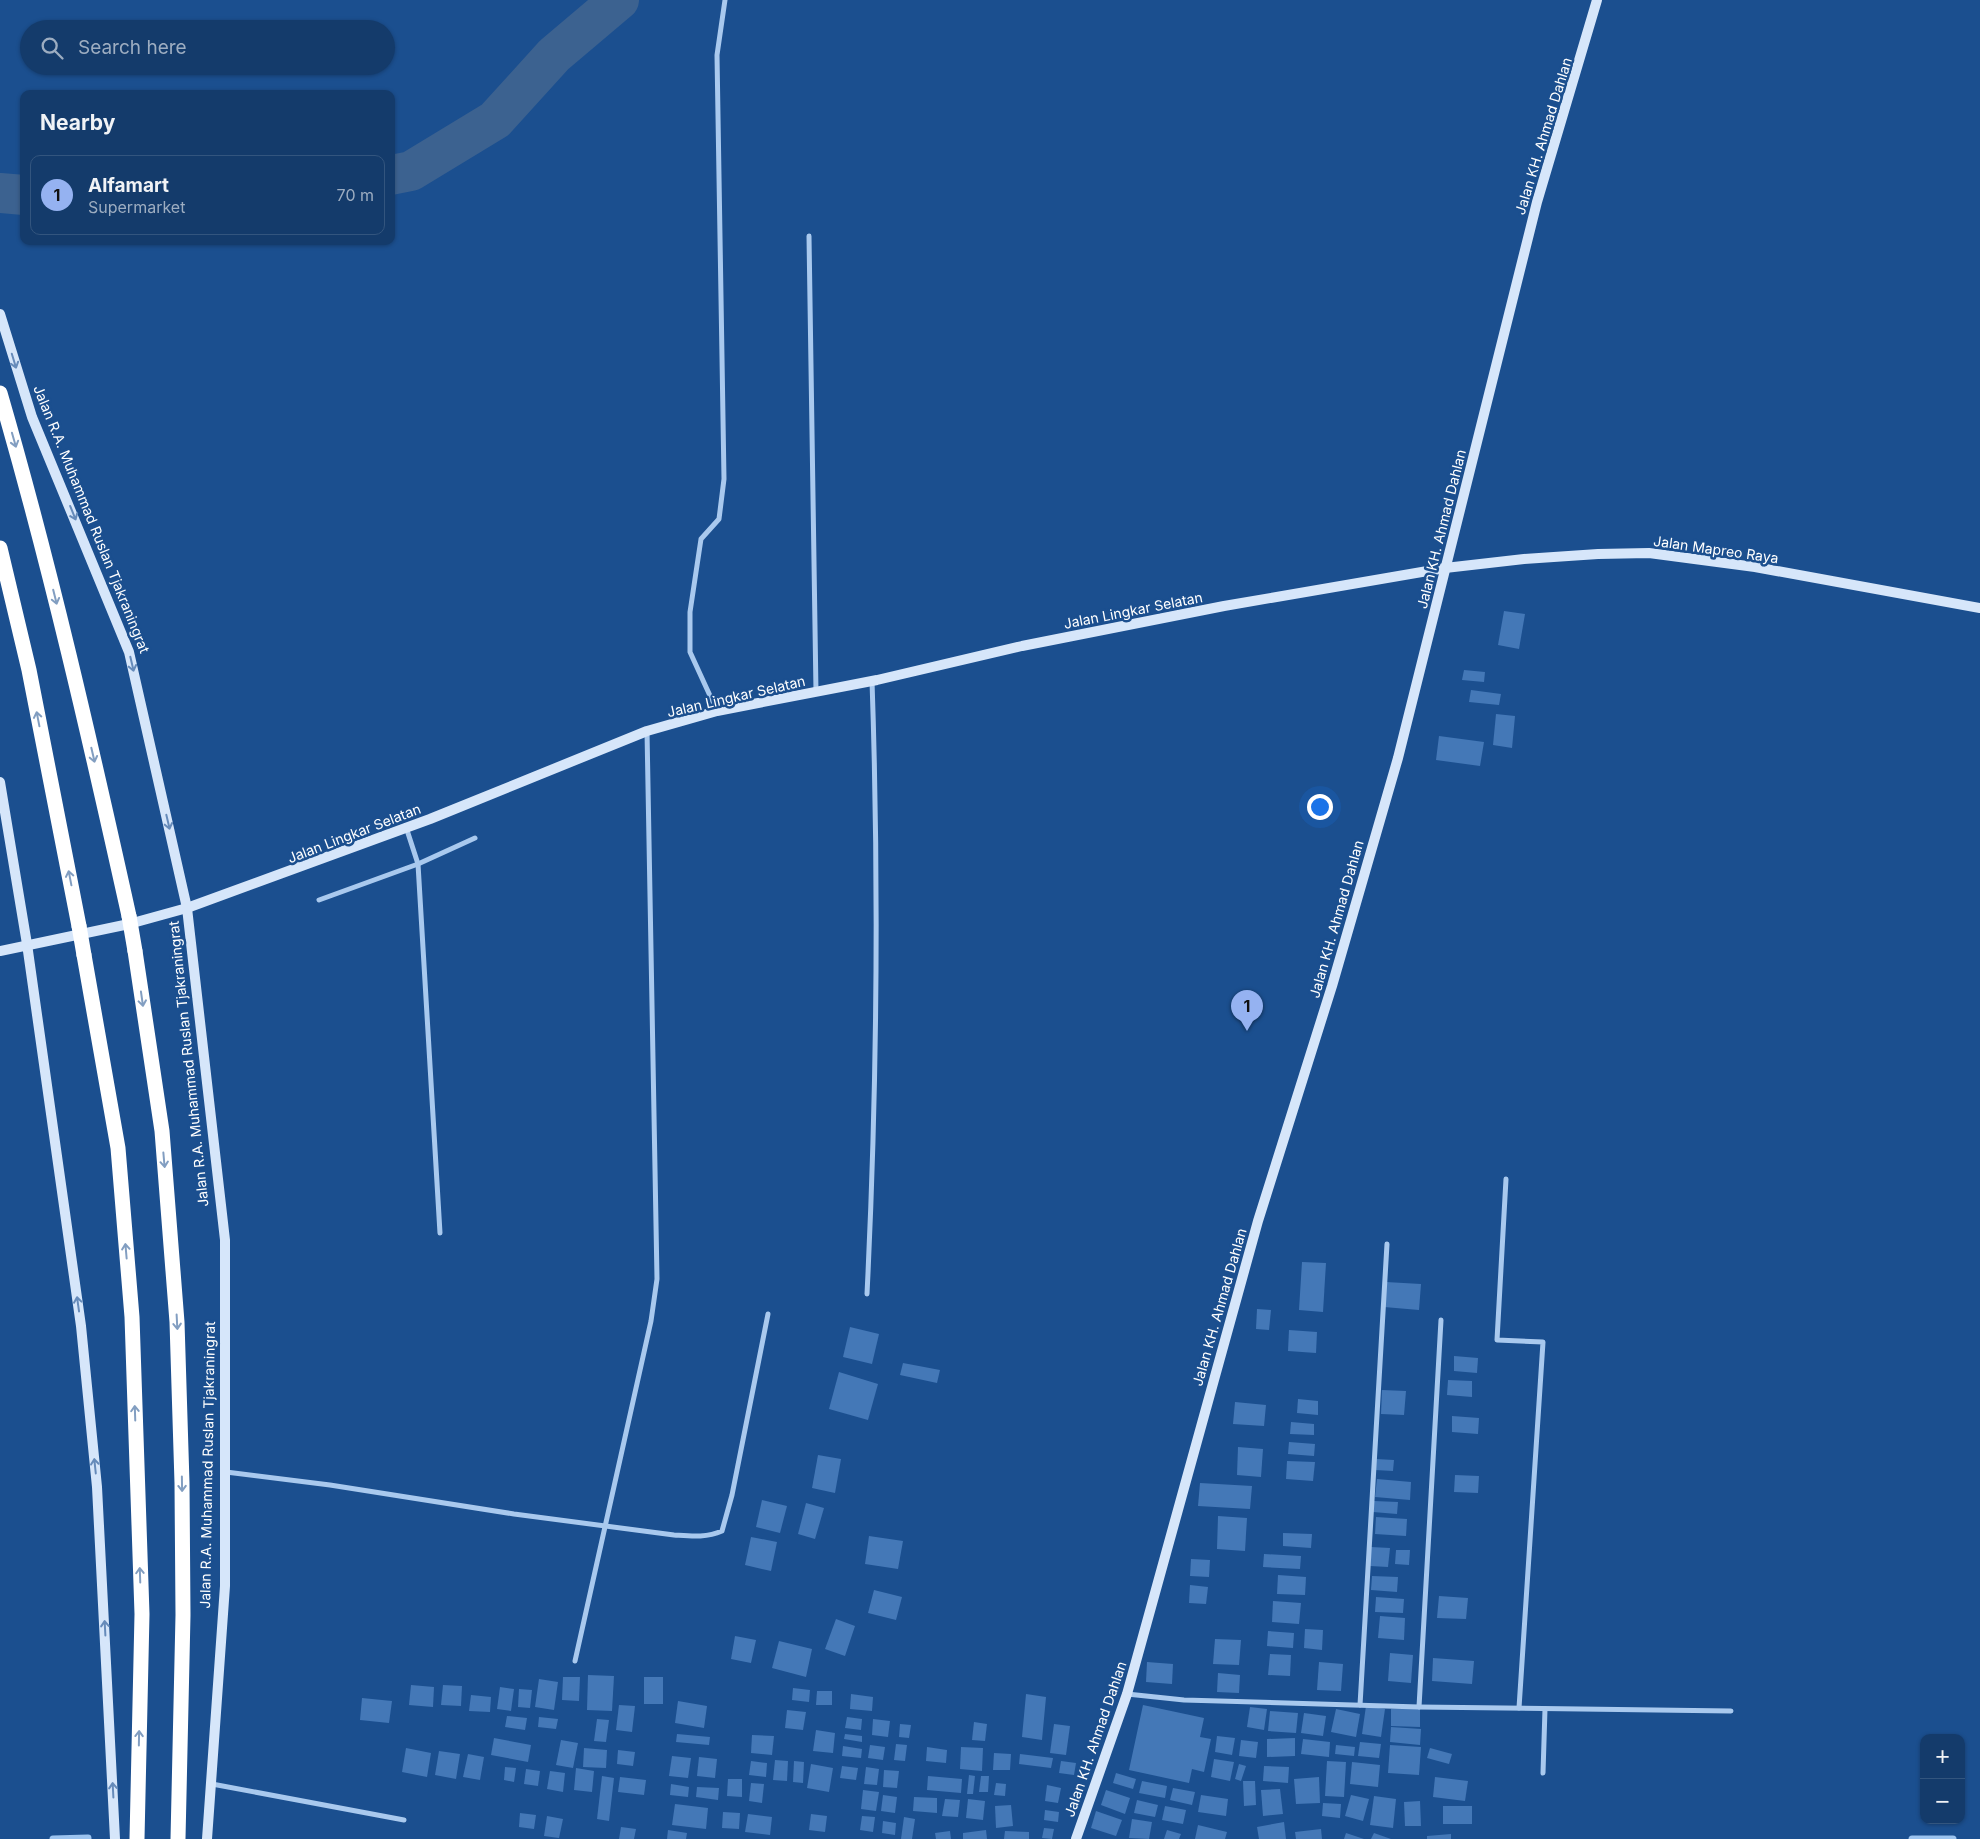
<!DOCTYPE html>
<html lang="en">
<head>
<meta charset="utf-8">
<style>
  :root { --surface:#143b6b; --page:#1d4271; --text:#f1f3f6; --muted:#9dadc1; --line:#33557e; --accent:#95b2f1 }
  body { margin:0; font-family:Inter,sans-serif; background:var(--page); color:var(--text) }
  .controls { position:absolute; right:15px; bottom:15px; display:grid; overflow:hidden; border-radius:10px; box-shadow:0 1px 4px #0004 }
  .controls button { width:45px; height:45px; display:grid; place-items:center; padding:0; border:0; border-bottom:1px solid var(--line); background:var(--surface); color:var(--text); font:25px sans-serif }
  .you { position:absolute; left:1319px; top:806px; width:18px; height:18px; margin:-12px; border:4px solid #fff; border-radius:50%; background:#1a73e8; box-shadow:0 0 0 8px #1a73e833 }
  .badge { display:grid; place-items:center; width:32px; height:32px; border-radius:50%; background:var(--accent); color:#111; font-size:16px; font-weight:700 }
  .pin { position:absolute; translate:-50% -41px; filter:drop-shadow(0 1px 2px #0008) }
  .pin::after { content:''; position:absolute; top:26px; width:18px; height:15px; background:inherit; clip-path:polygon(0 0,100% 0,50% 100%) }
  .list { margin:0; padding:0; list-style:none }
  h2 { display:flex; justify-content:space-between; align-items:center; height:65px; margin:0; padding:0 20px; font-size:21px }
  h2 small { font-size:16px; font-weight:400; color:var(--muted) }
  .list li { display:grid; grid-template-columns:32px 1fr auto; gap:15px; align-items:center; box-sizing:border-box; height:80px; margin:0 10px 10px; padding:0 10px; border:1px solid var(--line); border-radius:10px }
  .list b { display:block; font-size:19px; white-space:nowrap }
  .list p { margin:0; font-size:16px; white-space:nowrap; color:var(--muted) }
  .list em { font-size:16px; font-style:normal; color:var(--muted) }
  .icon { flex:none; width:28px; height:28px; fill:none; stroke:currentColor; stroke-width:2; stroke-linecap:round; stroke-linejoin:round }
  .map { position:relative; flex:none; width:1980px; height:1839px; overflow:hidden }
  .search { position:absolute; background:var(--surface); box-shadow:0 1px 4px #0004; left:20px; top:20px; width:375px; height:55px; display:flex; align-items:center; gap:12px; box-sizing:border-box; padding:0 18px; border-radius:28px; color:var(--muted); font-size:19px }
  .panel { position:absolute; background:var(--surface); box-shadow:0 1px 4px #0004; left:20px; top:90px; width:375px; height:155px; border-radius:10px }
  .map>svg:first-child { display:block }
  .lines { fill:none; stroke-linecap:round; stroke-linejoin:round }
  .stream { stroke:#9cc4f0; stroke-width:7 }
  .river { stroke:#3c6290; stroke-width:40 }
  .building { fill:#4478b7 }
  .street { stroke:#a9c9ee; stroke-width:5 }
  .secondary { stroke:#d6e6fa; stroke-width:10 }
  .highway { stroke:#fff; stroke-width:15 }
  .highway-bridge { stroke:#fff; stroke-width:15 }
  .oneway { stroke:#668bba }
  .oneway2 { stroke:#829ec1 }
  .labels { text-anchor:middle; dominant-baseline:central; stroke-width:5; stroke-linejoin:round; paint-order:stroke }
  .street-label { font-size:14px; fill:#fff; stroke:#1b4f8f }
</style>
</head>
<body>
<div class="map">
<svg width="1980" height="1839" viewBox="0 0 1980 1839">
  <rect width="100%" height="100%" fill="#1b4f8f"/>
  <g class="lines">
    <g class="stream">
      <polyline points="53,1839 88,1838"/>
      <polyline points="1912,1839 1953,1839"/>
    </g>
    <g class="river">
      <polyline points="391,175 411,171 495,120 554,55 619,0"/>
      <polyline points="0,193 24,195"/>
    </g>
  </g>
  <g class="building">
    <polygon points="1504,611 1525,614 1519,649 1498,645"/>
    <polygon points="1464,670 1485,672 1484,682 1462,680"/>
    <polygon points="1471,690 1501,694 1499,705 1469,702"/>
    <polygon points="1496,714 1515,716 1512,748 1493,745"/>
    <polygon points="1439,736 1484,742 1480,766 1436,760"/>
    <polygon points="1302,1262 1326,1263 1323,1312 1299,1310"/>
    <polygon points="1386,1282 1421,1284 1419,1310 1384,1307"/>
    <polygon points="1257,1309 1271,1310 1269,1330 1256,1329"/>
    <polygon points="850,1327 879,1334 872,1364 843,1357"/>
    <polygon points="1289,1330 1317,1332 1316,1353 1288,1351"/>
    <polygon points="1454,1356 1478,1358 1477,1373 1454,1371"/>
    <polygon points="903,1363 940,1370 937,1383 900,1375"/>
    <polygon points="839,1372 878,1384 868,1420 829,1409"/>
    <polygon points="1448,1380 1472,1381 1472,1397 1447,1395"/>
    <polygon points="1382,1390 1406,1391 1404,1415 1381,1414"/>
    <polygon points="1298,1399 1318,1401 1318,1415 1297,1413"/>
    <polygon points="1235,1402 1266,1405 1264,1426 1233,1424"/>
    <polygon points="1452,1416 1479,1418 1478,1434 1452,1432"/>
    <polygon points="1291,1422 1314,1424 1314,1435 1290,1434"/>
    <polygon points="1289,1442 1315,1444 1314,1456 1288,1454"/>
    <polygon points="1238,1447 1263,1449 1261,1477 1237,1475"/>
    <polygon points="818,1455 841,1459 835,1493 812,1488"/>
    <polygon points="1376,1459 1394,1460 1393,1471 1375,1470"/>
    <polygon points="1287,1461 1315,1462 1313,1481 1286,1479"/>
    <polygon points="1455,1475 1479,1476 1478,1493 1454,1492"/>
    <polygon points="1377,1479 1411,1482 1410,1500 1375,1497"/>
    <polygon points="1200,1483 1252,1486 1250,1509 1198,1506"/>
    <polygon points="762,1500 787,1506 780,1533 756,1527"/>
    <polygon points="1374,1501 1398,1502 1397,1514 1373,1512"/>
    <polygon points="806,1503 824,1508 815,1539 798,1534"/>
    <polygon points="1218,1516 1247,1518 1245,1551 1217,1549"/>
    <polygon points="1376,1517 1407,1519 1406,1536 1375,1534"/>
    <polygon points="1283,1533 1312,1534 1311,1548 1283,1546"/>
    <polygon points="869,1536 903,1541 898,1569 865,1564"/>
    <polygon points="751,1537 777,1542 771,1571 745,1565"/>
    <polygon points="1371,1547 1390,1548 1388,1567 1370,1566"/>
    <polygon points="1396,1550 1410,1550 1409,1565 1395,1564"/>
    <polygon points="1264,1554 1301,1556 1300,1569 1263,1567"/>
    <polygon points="1191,1559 1210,1560 1209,1577 1190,1576"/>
    <polygon points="1278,1575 1306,1577 1305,1595 1277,1594"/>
    <polygon points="1372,1576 1398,1577 1397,1592 1371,1590"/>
    <polygon points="1190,1585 1208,1587 1206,1604 1189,1603"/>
    <polygon points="874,1590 902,1597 896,1620 868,1613"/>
    <polygon points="1439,1596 1468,1598 1466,1619 1437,1618"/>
    <polygon points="1376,1597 1404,1599 1403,1613 1375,1612"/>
    <polygon points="1273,1601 1301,1603 1299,1624 1272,1622"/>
    <polygon points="1380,1616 1405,1618 1404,1640 1378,1638"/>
    <polygon points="836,1619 855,1626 845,1656 825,1649"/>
    <polygon points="1305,1629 1323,1630 1322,1650 1304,1648"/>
    <polygon points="1268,1631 1294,1633 1293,1648 1267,1646"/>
    <polygon points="735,1636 756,1640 751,1663 731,1659"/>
    <polygon points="1215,1639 1241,1640 1239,1665 1213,1664"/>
    <polygon points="779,1641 812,1649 806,1677 772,1668"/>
    <polygon points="1390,1653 1413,1655 1411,1683 1388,1681"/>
    <polygon points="1270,1654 1291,1655 1290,1676 1268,1675"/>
    <polygon points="1433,1658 1474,1661 1472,1684 1432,1681"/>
    <polygon points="1147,1662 1173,1664 1172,1684 1146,1682"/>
    <polygon points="1319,1662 1343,1664 1341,1691 1317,1690"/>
    <polygon points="1218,1673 1240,1675 1239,1693 1217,1692"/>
    <polygon points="588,1675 614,1676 612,1711 587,1710"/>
    <polygon points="563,1677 580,1677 579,1701 562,1700"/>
    <rect x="644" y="1677" width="19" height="27"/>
    <polygon points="539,1679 558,1682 554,1710 535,1707"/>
    <polygon points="411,1685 434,1687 433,1707 409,1705"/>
    <polygon points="443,1685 462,1686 461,1706 441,1705"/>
    <polygon points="500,1687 514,1689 511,1711 497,1709"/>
    <polygon points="793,1688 810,1690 809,1702 792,1700"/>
    <polygon points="519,1689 532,1690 530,1708 518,1707"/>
    <polygon points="817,1691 832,1691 832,1705 816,1705"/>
    <polygon points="851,1694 873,1697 872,1711 850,1709"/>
    <polygon points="1026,1694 1046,1697 1042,1740 1022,1737"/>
    <polygon points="471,1695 491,1697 490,1712 469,1711"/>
    <polygon points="362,1698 392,1701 389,1723 360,1720"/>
    <polygon points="678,1701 707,1706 704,1728 675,1723"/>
    <polygon points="619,1705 635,1706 632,1732 616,1730"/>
    <polygon points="1143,1705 1204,1718 1200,1737 1211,1739 1204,1772 1192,1769 1189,1783 1129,1770"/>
    <polygon points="1366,1706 1385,1709 1381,1737 1362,1734"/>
    <polygon points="1250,1707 1267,1709 1264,1730 1247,1727"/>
    <polygon points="1336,1709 1360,1714 1356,1737 1331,1732"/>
    <polygon points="1391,1709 1420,1709 1420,1727 1391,1726"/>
    <polygon points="787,1710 806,1712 803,1730 785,1728"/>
    <polygon points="1270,1711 1298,1713 1296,1733 1268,1731"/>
    <polygon points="1304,1713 1326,1716 1323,1736 1301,1733"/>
    <polygon points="507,1716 527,1718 525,1730 505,1727"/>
    <polygon points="539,1717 558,1719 556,1729 538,1727"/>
    <polygon points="847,1717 862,1719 861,1730 845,1728"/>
    <polygon points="597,1719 609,1720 606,1742 594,1741"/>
    <polygon points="873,1719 890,1721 888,1737 872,1735"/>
    <polygon points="974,1722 987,1724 985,1741 972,1740"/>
    <polygon points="900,1724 911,1725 909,1738 899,1737"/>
    <polygon points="1054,1724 1070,1726 1066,1755 1050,1753"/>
    <polygon points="1391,1727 1421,1729 1420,1745 1390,1742"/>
    <polygon points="816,1730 835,1733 833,1753 813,1751"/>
    <polygon points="677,1734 710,1737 709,1745 676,1742"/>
    <polygon points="845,1734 862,1736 862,1742 844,1739"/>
    <polygon points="752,1735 774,1736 772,1755 751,1753"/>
    <polygon points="1217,1736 1235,1738 1232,1755 1215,1752"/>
    <polygon points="494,1738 531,1745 528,1762 491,1755"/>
    <polygon points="1295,1738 1295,1756 1267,1757 1267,1739"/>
    <polygon points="1303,1739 1330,1742 1329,1757 1301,1754"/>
    <polygon points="561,1740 578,1743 573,1768 556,1765"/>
    <polygon points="1241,1740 1258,1742 1256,1758 1239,1756"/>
    <polygon points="1360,1742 1381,1744 1379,1758 1358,1756"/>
    <polygon points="896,1744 907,1745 905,1761 894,1760"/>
    <polygon points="870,1745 885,1747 883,1760 868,1758"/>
    <polygon points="1336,1745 1355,1747 1354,1756 1335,1754"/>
    <polygon points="1390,1745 1421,1747 1419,1775 1388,1773"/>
    <polygon points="843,1746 862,1749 861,1758 842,1756"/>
    <polygon points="927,1747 947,1750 946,1763 926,1761"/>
    <polygon points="961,1747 983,1748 982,1771 960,1769"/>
    <polygon points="406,1748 431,1753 427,1777 402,1772"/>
    <polygon points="584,1748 607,1750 606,1768 583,1767"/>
    <polygon points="1430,1748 1452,1754 1449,1764 1427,1758"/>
    <polygon points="618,1750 635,1752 633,1766 617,1764"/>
    <polygon points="439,1751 460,1754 456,1779 435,1775"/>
    <polygon points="994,1753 1011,1754 1010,1770 993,1770"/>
    <polygon points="468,1754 484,1757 480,1780 463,1777"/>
    <polygon points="1020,1754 1053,1758 1051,1768 1019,1764"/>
    <polygon points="672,1756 691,1758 688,1778 669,1776"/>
    <polygon points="699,1757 717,1759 715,1778 697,1776"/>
    <polygon points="1214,1759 1234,1762 1230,1781 1211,1777"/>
    <polygon points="775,1760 788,1761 787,1781 773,1780"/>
    <polygon points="751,1761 767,1763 766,1777 749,1775"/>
    <polygon points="794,1761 804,1762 803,1783 793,1782"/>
    <polygon points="1061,1761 1076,1763 1074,1775 1059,1773"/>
    <polygon points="1327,1761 1346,1762 1344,1797 1325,1796"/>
    <polygon points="1352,1762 1380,1765 1378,1787 1350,1784"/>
    <polygon points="811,1764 833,1768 829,1792 807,1788"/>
    <polygon points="1239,1764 1246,1766 1241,1781 1235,1779"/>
    <polygon points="842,1766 858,1768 856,1780 840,1778"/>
    <polygon points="1264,1766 1289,1767 1288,1783 1263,1781"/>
    <polygon points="505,1767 516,1768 514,1782 504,1780"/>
    <polygon points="866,1767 879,1769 877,1785 864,1784"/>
    <polygon points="576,1768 594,1771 592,1792 574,1790"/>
    <polygon points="526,1769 540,1771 538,1786 524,1784"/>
    <polygon points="884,1770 899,1771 897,1788 883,1787"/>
    <polygon points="550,1771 565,1773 563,1792 547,1789"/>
    <polygon points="1116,1773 1136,1779 1133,1789 1113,1783"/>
    <polygon points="969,1775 975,1776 973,1794 967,1794"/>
    <polygon points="602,1776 614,1778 609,1821 597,1819"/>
    <polygon points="928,1776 962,1779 961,1793 927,1790"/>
    <polygon points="981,1776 989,1776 988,1792 979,1792"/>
    <polygon points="620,1777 646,1780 644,1795 618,1792"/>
    <polygon points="1319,1777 1320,1803 1296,1804 1294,1779"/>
    <polygon points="1435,1777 1468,1781 1465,1801 1433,1797"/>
    <polygon points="728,1779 742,1779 742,1797 727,1796"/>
    <polygon points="1142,1781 1167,1786 1165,1798 1139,1793"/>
    <polygon points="1243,1781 1255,1781 1256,1805 1244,1806"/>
    <polygon points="751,1783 764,1784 762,1803 749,1801"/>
    <polygon points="996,1783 1006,1784 1005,1796 994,1795"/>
    <polygon points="671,1784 689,1787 688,1797 670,1795"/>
    <polygon points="1047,1785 1061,1788 1058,1803 1045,1801"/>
    <polygon points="697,1787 719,1788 718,1800 696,1797"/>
    <polygon points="1173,1788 1195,1792 1192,1805 1170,1800"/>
    <polygon points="1280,1789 1283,1814 1263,1816 1261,1790"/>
    <polygon points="863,1790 879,1792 876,1811 861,1809"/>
    <polygon points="1106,1790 1130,1798 1125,1814 1101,1805"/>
    <polygon points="883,1795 897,1797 895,1813 881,1811"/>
    <polygon points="1201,1795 1228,1799 1226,1816 1198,1812"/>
    <polygon points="1351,1795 1369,1799 1363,1821 1345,1816"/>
    <polygon points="1374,1796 1396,1799 1393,1828 1370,1825"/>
    <polygon points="914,1797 937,1798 937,1813 913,1811"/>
    <polygon points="945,1799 960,1800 958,1817 942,1816"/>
    <polygon points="968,1799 985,1801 983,1820 966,1818"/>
    <polygon points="1137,1800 1158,1805 1155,1817 1134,1813"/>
    <polygon points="1420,1801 1421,1826 1405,1826 1404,1802"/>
    <polygon points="1323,1803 1341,1804 1340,1818 1322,1816"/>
    <polygon points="675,1804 708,1808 706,1829 672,1825"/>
    <polygon points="1011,1805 1013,1826 996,1828 995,1806"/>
    <polygon points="1165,1806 1186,1810 1183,1824 1162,1820"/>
    <rect x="1443" y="1806" width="29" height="18"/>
    <polygon points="1045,1810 1059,1812 1058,1822 1044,1820"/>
    <polygon points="1096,1811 1122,1820 1116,1836 1091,1828"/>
    <polygon points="723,1812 740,1813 739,1829 722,1828"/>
    <polygon points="520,1813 536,1815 534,1829 519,1827"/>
    <polygon points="748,1814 772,1817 770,1835 745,1832"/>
    <polygon points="811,1814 827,1816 825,1832 809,1830"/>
    <polygon points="547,1816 563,1819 559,1838 544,1836"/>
    <polygon points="862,1816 875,1817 873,1832 860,1830"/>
    <polygon points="904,1817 915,1819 912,1839 901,1839"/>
    <polygon points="1132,1819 1152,1822 1149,1839 1129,1838"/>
    <polygon points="883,1821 896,1823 895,1835 882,1833"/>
    <polygon points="1284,1822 1286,1839 1259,1839 1257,1827"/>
    <polygon points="1198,1825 1227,1832 1225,1839 1195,1839"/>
    <polygon points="621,1827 636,1829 634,1839 619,1839"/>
    <polygon points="1044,1828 1054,1829 1052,1839 1042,1838"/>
    <polygon points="1321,1829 1322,1839 1296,1839 1295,1832"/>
    <polygon points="668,1830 687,1833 686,1839 667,1839"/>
    <polygon points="986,1830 987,1839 963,1839 963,1833"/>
    <polygon points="1167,1830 1181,1834 1179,1839 1164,1839"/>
    <polygon points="950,1831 951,1839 936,1839 935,1833"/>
    <polygon points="1005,1831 1029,1832 1029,1839 1004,1839"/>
    <polygon points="1346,1833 1364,1839 1344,1839"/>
    <polygon points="1374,1833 1391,1839 1371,1839"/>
    <polygon points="1451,1834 1451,1839 1427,1839 1427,1836"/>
  </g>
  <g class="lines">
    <g class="street">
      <polyline points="809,236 816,692"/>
      <polyline points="717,711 690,652 690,612 701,539 719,519 724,479 717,55 725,0"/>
      <polyline points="406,827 418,864 440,1233"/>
      <polyline points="319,900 418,864 475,838"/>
      <polyline points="1506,1179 1497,1340 1543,1342 1519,1708"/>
      <path d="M867,1294c10,-204 12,-409 5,-613"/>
      <path d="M226,1472l104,13 184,29 160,21c16,1 32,3 48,-4l10,-36 36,-181"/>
      <polyline points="575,1661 651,1321 657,1279 647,731"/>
      <polyline points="1127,1694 1184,1700 1419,1707 1731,1711"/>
      <polyline points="1360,1705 1387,1244"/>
      <polyline points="1419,1707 1441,1320"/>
      <polyline points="1543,1773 1545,1709"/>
      <polyline points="212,1784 404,1820"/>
    </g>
    <g class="secondary">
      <polyline points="0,314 32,417 129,652 187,908 225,1240 225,1586 207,1839"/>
      <polyline points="0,782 27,944 81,1326 97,1487 115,1839"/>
      <polyline points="0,951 129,924 187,908 430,819 647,731 717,711 877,680 1022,646 1224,606 1445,568 1524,559 1598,554 1649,553 1755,567 1980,608"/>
      <polyline points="1076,1839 1127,1694 1258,1221 1332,986 1398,758 1537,202 1597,0"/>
    </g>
    <g class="highway">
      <path d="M0,393c50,172 90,347 129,523"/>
      <polyline points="0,548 29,670 79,926"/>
      <polyline points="135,951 162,1131 177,1322 182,1483 183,1615 178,1839"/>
      <polyline points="84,955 118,1148 132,1317 142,1614 137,1839"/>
    </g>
    <g class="highway-bridge">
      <polyline points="129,916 135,951"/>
      <polyline points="79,926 84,955"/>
    </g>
  </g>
  <defs><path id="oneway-shaft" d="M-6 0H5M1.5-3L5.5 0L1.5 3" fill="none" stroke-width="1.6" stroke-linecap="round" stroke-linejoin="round" transform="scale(1.25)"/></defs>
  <g class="oneway">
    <use href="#oneway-shaft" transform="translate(14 361) rotate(73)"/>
    <use href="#oneway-shaft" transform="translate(73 513) rotate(68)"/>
    <use href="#oneway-shaft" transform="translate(132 664) rotate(77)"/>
    <use href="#oneway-shaft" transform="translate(168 822) rotate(77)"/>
    <use href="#oneway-shaft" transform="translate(78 1304) rotate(-98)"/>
    <use href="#oneway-shaft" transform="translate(95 1466) rotate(-96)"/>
    <use href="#oneway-shaft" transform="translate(105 1628) rotate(-93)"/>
    <use href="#oneway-shaft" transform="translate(113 1790) rotate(-93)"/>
  </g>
  <g class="oneway2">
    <use href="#oneway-shaft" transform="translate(14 440) rotate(74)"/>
    <use href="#oneway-shaft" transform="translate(55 597) rotate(76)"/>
    <use href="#oneway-shaft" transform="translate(38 719) rotate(-101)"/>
    <use href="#oneway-shaft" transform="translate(93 755) rotate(77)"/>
    <use href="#oneway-shaft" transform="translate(70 878) rotate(-101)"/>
    <use href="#oneway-shaft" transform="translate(142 999) rotate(82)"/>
    <use href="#oneway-shaft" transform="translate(164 1160) rotate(85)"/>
    <use href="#oneway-shaft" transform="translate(126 1251) rotate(-95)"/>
    <use href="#oneway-shaft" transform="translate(177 1322) rotate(87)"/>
    <use href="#oneway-shaft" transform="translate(135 1413) rotate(-92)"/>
    <use href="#oneway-shaft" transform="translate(182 1484) rotate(89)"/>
    <use href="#oneway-shaft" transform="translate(140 1575) rotate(-92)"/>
    <use href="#oneway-shaft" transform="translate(139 1738) rotate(-89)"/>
  </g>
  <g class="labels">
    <g class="street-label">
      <text transform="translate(1543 136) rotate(-73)">Jalan KH. Ahmad Dahlan</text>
      <text transform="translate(92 519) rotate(68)">Jalan R.A. Muhammad Ruslan Tjakraningrat</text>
      <text transform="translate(1441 529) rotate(-76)">Jalan KH. Ahmad Dahlan</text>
      <text transform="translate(1716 549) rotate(8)">Jalan Mapreo Raya</text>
      <text transform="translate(1133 610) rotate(-11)">Jalan Lingkar Selatan</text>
      <text transform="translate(736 696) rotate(-13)">Jalan Lingkar Selatan</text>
      <text transform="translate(354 833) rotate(-21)">Jalan Lingkar Selatan</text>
      <text transform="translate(1336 919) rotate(-74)">Jalan KH. Ahmad Dahlan</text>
      <text transform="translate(188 1064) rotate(-96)">Jalan R.A. Muhammad Ruslan Tjakraningrat</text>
      <text transform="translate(1219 1307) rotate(-74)">Jalan KH. Ahmad Dahlan</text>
      <text transform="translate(207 1465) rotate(-89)">Jalan R.A. Muhammad Ruslan Tjakraningrat</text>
      <text transform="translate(1095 1739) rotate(-71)">Jalan KH. Ahmad Dahlan</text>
    </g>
  </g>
</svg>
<div class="controls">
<button>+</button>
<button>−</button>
</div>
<div class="you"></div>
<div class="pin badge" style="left:1247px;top:1031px">1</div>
<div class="search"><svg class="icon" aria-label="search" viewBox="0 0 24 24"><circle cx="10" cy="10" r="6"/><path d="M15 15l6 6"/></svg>Search here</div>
<section class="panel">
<h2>Nearby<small></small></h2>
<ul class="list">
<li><span class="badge">1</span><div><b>Alfamart</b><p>Supermarket</p></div><em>70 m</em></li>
</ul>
</section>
</div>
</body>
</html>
